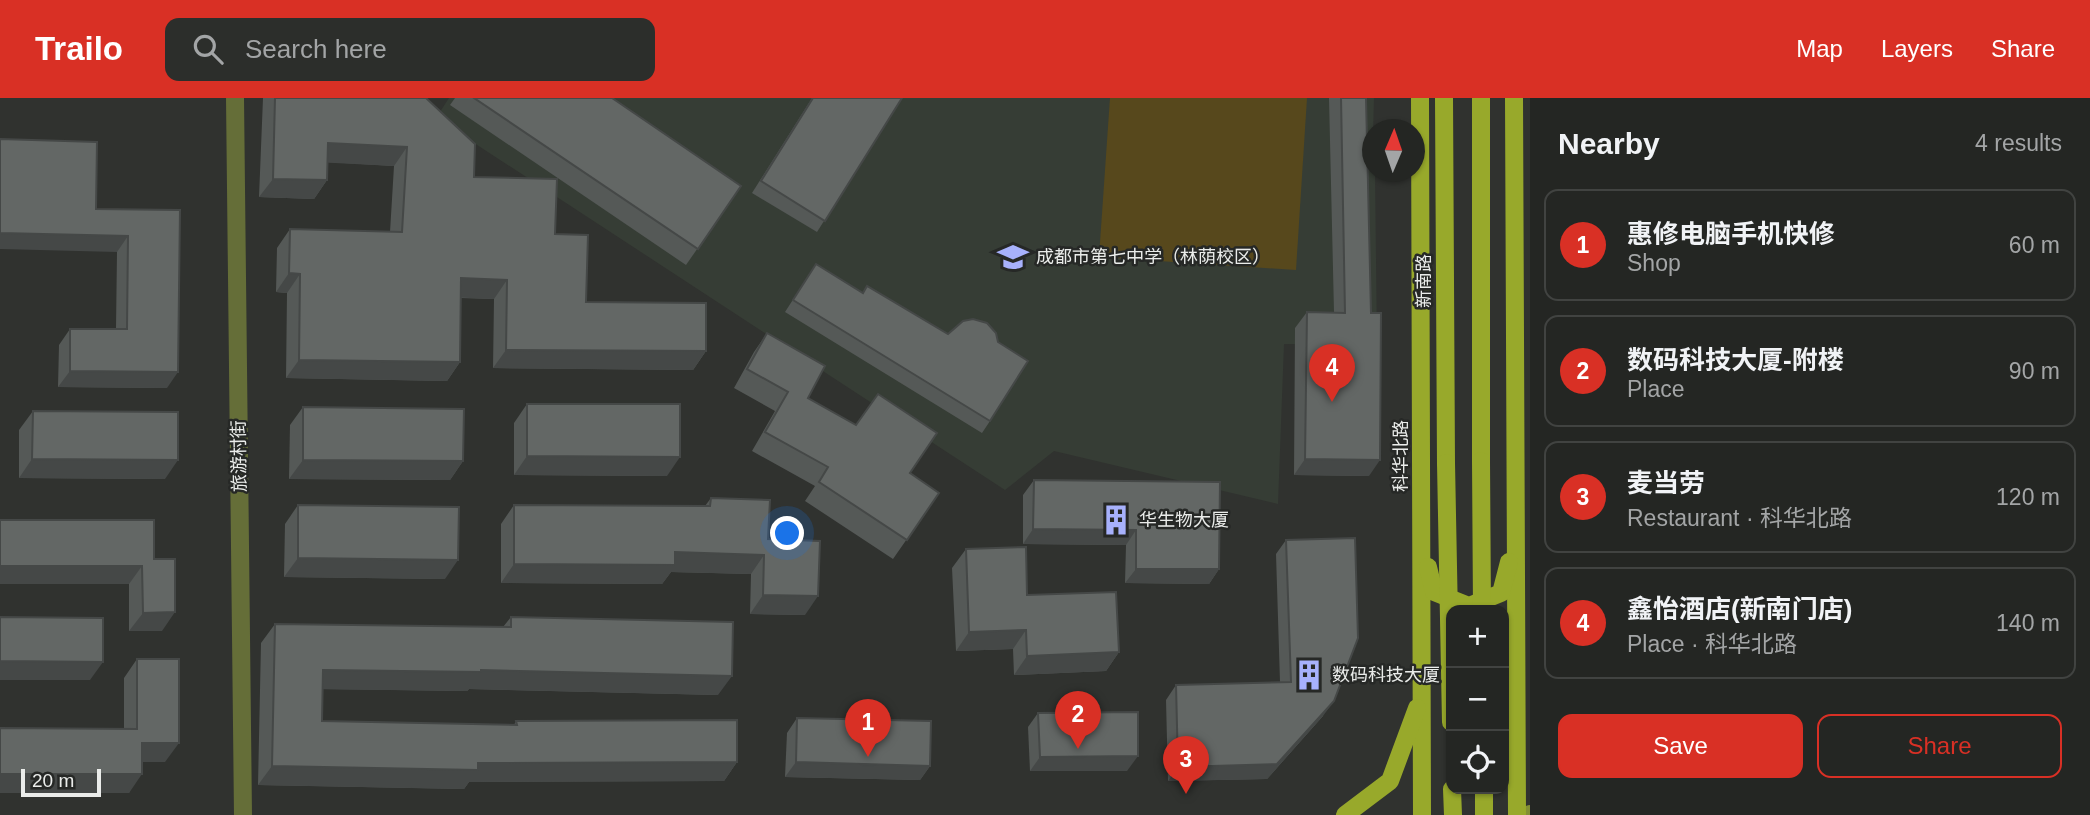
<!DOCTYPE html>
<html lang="en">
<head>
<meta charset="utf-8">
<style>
  :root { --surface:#242623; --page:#2c2e2b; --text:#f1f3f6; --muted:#a3a5a6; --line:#414341; --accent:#d93025 }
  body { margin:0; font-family:Helvetica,"Noto Sans SC",sans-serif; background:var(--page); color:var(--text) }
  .controls { position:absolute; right:21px; bottom:21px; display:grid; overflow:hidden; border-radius:14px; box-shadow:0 2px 5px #0004 }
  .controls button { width:63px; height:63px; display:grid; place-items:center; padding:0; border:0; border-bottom:2px solid var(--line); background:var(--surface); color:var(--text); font:35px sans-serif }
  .compass { position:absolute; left:1362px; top:21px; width:63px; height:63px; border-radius:50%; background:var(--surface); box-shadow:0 2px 5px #0004; rotate:2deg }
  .scale { position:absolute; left:21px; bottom:18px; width:80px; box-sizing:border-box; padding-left:7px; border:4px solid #eaecea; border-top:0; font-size:19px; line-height:24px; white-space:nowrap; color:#eaecea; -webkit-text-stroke:5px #262826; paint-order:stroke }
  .you { position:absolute; left:788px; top:436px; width:24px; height:24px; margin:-18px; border:5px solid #fff; border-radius:50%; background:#1a73e8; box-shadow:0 0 0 10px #1a73e833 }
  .badge { display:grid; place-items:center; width:46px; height:46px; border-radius:50%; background:var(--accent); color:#fff; font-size:23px; font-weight:700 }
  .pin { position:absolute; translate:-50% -58px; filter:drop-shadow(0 2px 4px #0008) }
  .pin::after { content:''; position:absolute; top:37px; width:24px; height:21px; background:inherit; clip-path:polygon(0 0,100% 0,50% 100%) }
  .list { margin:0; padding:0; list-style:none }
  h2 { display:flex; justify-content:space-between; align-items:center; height:91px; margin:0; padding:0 28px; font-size:30px }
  h2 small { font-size:23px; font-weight:400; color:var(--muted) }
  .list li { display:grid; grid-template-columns:46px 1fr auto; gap:21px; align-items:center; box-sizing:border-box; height:112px; margin:0 14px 14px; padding:0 14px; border:2px solid var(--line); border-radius:14px }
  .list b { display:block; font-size:26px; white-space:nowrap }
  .list p { margin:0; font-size:23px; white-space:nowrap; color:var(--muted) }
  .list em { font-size:23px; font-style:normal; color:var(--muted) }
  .actions { display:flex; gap:14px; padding:21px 28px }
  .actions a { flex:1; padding:16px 0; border:2px solid var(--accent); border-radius:14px; text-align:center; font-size:24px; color:var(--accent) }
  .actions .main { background:var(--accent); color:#fff }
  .icon { flex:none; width:38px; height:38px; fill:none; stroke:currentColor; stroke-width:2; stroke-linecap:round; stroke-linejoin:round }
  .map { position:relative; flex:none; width:1530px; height:717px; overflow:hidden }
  header { display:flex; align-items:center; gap:42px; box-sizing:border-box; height:98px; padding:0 35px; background:var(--accent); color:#fff }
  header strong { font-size:33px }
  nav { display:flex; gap:38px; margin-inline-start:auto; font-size:24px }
  .search { width:490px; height:63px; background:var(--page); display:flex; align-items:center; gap:18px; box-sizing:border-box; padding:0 24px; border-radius:14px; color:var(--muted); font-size:26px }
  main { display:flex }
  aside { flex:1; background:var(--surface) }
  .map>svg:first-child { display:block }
  .built { fill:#363d35 }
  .garden { fill:#57481c }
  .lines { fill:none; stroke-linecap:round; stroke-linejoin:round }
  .tertiary { stroke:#656e38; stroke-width:18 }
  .secondary { stroke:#828f34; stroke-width:18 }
  .primary { stroke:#98a92b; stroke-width:18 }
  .primary-bridge { stroke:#98a92b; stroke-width:18 }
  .wall { fill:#555957 }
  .shaded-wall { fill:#454847 }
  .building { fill:#636765; stroke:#454847; stroke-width:2 }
  .labels { text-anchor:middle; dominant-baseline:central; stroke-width:5; stroke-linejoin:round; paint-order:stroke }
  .poi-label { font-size:18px; fill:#eaecea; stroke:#262826; text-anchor:start }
  .street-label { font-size:18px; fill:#eaecea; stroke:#262826 }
</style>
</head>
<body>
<header>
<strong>Trailo</strong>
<div class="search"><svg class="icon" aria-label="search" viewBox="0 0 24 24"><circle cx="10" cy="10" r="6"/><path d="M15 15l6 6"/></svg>Search here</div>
<nav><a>Map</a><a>Layers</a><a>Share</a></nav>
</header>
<main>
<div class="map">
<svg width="1530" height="717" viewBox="0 0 1530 717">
  <rect width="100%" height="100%" fill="#30322f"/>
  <polygon class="built" points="449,0 1374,0 1372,74 1375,74 1377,247 1284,246 1278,406 1054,353 1005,392 436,20"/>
  <polygon class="garden" points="1110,0 1307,0 1296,172 1099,159"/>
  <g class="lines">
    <polyline class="tertiary" points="235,0 243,717"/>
    <polyline class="secondary" points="1528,717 1530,716"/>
    <g class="primary">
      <polyline points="1420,0 1422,717"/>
      <polyline points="1444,0 1446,365"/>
      <polyline points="1514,0 1517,717"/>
      <polyline points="1481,363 1481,0"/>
      <polyline points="1428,469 1434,494 1469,508 1501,495 1509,464"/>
      <polyline points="1452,691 1453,717"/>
      <polyline points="1484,691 1484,717"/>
      <polyline points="1345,717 1390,683 1417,610"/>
    </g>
    <g class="primary-bridge">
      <polyline points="1481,363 1482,512"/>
      <polyline points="1446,365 1451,624"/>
    </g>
  </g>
  <g class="wall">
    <polygon points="263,0 426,0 474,79 555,136 586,204 706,253 693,272 493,270 494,201 461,200 460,264 447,283 286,280 287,195 276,194 277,150 290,131 390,134 394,68 327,64 327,82 314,101 259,99"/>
    <polygon points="455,0 612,0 741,88 686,167 450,7"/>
    <polygon points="812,0 902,0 817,134 752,95"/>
    <polygon points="1329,0 1366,0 1369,378 1294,377 1295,230 1307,214 1334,214"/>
    <polygon points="96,111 180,112 167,290 58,289 59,247 70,231 116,231 117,154"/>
    <polygon points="816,166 863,195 867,188 990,323 982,335 785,214"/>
    <polygon points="767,235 808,300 910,375 939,395 893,461 805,403 815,388 752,353 775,313 734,290 754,254"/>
    <polygon points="527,306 667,378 514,377 514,325"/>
    <polygon points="303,309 463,363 450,382 289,381 290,327"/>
    <polygon points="33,313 165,381 19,380 19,332"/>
    <polygon points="1034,382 1219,471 1209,486 1125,485 1126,447 1023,446 1023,397"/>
    <polygon points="711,400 768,441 805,517 750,516 751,476 671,474 662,486 501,485 501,426 514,407 705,408"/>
    <polygon points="298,407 445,481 284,479 285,426"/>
    <polygon points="1286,442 1323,618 1267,681 1168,683 1166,602 1176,587 1280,584 1276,456"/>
    <polygon points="966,451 1027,497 1119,554 1106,573 1014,577 1013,551 956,553 952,470"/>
    <polygon points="154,461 162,533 129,533 129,486 0,486"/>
    <polygon points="511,519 718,597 469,591 467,593 322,591 322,623 514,627 516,623 737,664 724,683 469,684 464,691 258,687 261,545 275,526 503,529"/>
    <polygon points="137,561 165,664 142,664 129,695 124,631 124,580"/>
    <polygon points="1038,615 1127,673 1030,673 1028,629"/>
    <polygon points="797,620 930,668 920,682 785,679 787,635"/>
  </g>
  <g class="shaded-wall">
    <polygon points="328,45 407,49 394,68 315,64"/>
    <polygon points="273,81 327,82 314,101 259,99"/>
    <polygon points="0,135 128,138 117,154 0,151"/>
    <polygon points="289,175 300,176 287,195 276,194"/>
    <polygon points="461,180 507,182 494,201 448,199"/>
    <polygon points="506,252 706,253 693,272 493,270"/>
    <polygon points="299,262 460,264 447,283 286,280"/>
    <polygon points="70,273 178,274 167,290 58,289"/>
    <polygon points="527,358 680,359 667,378 514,377"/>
    <polygon points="32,361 178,362 165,381 19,380"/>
    <polygon points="1305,361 1380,362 1369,378 1294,377"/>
    <polygon points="303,362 463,363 450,382 289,381"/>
    <polygon points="1033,431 1136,432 1126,447 1023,446"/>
    <polygon points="675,454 764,457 751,476 671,474 662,486 501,485 514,466"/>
    <polygon points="298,460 458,462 445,481 284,479"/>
    <polygon points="0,468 142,468 129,486 0,486"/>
    <polygon points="1136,471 1219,471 1209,486 1125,485"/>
    <polygon points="763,497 818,498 805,517 750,516"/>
    <polygon points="175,514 162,533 129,533 143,515"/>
    <polygon points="1026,532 1013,551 956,553 969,534"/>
    <polygon points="1119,554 1106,573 1014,577 1027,558"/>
    <polygon points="0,563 103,564 90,582 0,582"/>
    <polygon points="323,572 481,572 732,578 718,597 469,591 467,593 310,591"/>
    <polygon points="1334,603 1323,618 1267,681 1168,683 1178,669"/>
    <polygon points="142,645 179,645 165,664 129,664"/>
    <polygon points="1138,658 1127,673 1030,673 1040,659"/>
    <polygon points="737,664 724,683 469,684 464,691 258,687 272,668 478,665"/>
    <polygon points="796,664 930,668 920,682 785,679"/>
    <polygon points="0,676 142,676 129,695 0,695"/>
  </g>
  <g class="building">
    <polygon points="275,0 426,0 475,46 474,79 557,81 555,136 588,137 586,204 706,205 706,253 506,252 507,182 461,180 460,264 299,262 300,176 289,175 290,131 402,134 407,49 328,45 327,82 273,81"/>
    <polygon points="474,0 612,0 741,88 698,151"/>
    <polygon points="813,0 902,0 825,123 761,83"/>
    <polygon points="1341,0 1366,0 1371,215 1381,215 1380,362 1305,361 1307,214 1345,215"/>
    <polygon points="0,41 97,44 96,111 180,112 178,274 70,273 70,231 127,231 128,138 0,135"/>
    <polygon points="816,166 863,195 867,188 948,236 963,223 973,221 987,225 996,235 998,244 1028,263 990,323 793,202"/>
    <polygon points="767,235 825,268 808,300 856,327 878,296 937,335 910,375 939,395 907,442 819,384 828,369 765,334 788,294 747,271"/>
    <polygon points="527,306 680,306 680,359 527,358"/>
    <polygon points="303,309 464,311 463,363 303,362"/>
    <polygon points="33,313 178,314 178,362 32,361"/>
    <polygon points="1034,382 1220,384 1219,471 1136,471 1136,432 1033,431"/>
    <polygon points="711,400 770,402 768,441 820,443 818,498 763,497 764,457 675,454 675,467 514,466 514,407 710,408"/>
    <polygon points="298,407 459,409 458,462 298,460"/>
    <polygon points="0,422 154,422 154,461 175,461 175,514 143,515 142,468 0,468"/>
    <polygon points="1355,440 1358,540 1334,603 1277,666 1178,669 1176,587 1291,584 1286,442"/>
    <polygon points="1026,449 1027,497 1116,494 1119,554 1027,558 1026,532 969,534 966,451"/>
    <polygon points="0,519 103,520 103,564 0,563"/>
    <polygon points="511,519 733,524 732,578 481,572 481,574 323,572 322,623 517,627 516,623 737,622 737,664 478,665 478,672 272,668 275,526 511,529"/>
    <polygon points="137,561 179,561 179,645 142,645 142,676 0,676 0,630 137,631"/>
    <polygon points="1138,614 1138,658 1040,659 1038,615"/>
    <polygon points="797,620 931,623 930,668 796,664"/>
  </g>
  <defs>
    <g id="school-bare" transform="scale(2.415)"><path d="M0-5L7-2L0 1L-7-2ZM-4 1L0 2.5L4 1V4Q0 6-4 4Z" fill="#a7b1fc" stroke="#262826" stroke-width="2.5" paint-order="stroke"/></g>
    <g id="building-bare" transform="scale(2.415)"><path d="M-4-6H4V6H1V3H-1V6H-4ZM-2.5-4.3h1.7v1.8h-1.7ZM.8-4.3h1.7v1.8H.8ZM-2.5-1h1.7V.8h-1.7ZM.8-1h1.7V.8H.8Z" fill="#a7b1fc" stroke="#262826" stroke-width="2.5" paint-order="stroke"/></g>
  </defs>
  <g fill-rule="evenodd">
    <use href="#school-bare" x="1013" y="159"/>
    <use href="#building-bare" x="1116" y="422"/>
    <use href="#building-bare" x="1309" y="577"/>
  </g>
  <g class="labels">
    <g class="poi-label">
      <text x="1036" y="159">成都市第七中学（林荫校区）</text>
      <text x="1139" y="422">华生物大厦</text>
      <text x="1332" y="577">数码科技大厦</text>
    </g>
    <g class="street-label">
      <text transform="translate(1424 183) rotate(-90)">新南路</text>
      <text transform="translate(239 358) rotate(-91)">旅游村街</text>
      <text transform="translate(1401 358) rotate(-90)">科华北路</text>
    </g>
  </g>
</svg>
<div class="controls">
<button>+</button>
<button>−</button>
<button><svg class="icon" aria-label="locate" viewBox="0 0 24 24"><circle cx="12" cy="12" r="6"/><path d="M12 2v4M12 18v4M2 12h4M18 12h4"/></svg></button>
</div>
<svg class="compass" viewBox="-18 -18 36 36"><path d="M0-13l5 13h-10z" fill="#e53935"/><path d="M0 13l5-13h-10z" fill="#a3a5a6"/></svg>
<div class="scale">20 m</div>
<div class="you"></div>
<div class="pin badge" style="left:868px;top:659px">1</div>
<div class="pin badge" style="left:1078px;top:651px">2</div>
<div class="pin badge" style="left:1186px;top:696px">3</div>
<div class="pin badge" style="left:1332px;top:304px">4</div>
</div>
<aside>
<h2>Nearby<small>4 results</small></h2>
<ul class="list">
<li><span class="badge">1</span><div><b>惠修电脑手机快修</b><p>Shop</p></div><em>60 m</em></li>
<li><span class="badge">2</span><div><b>数码科技大厦-附楼</b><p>Place</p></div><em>90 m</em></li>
<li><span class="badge">3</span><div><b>麦当劳</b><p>Restaurant · 科华北路</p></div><em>120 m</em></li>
<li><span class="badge">4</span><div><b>鑫怡酒店(新南门店)</b><p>Place · 科华北路</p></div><em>140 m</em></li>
</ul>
<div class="actions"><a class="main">Save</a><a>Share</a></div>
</aside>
</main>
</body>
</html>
